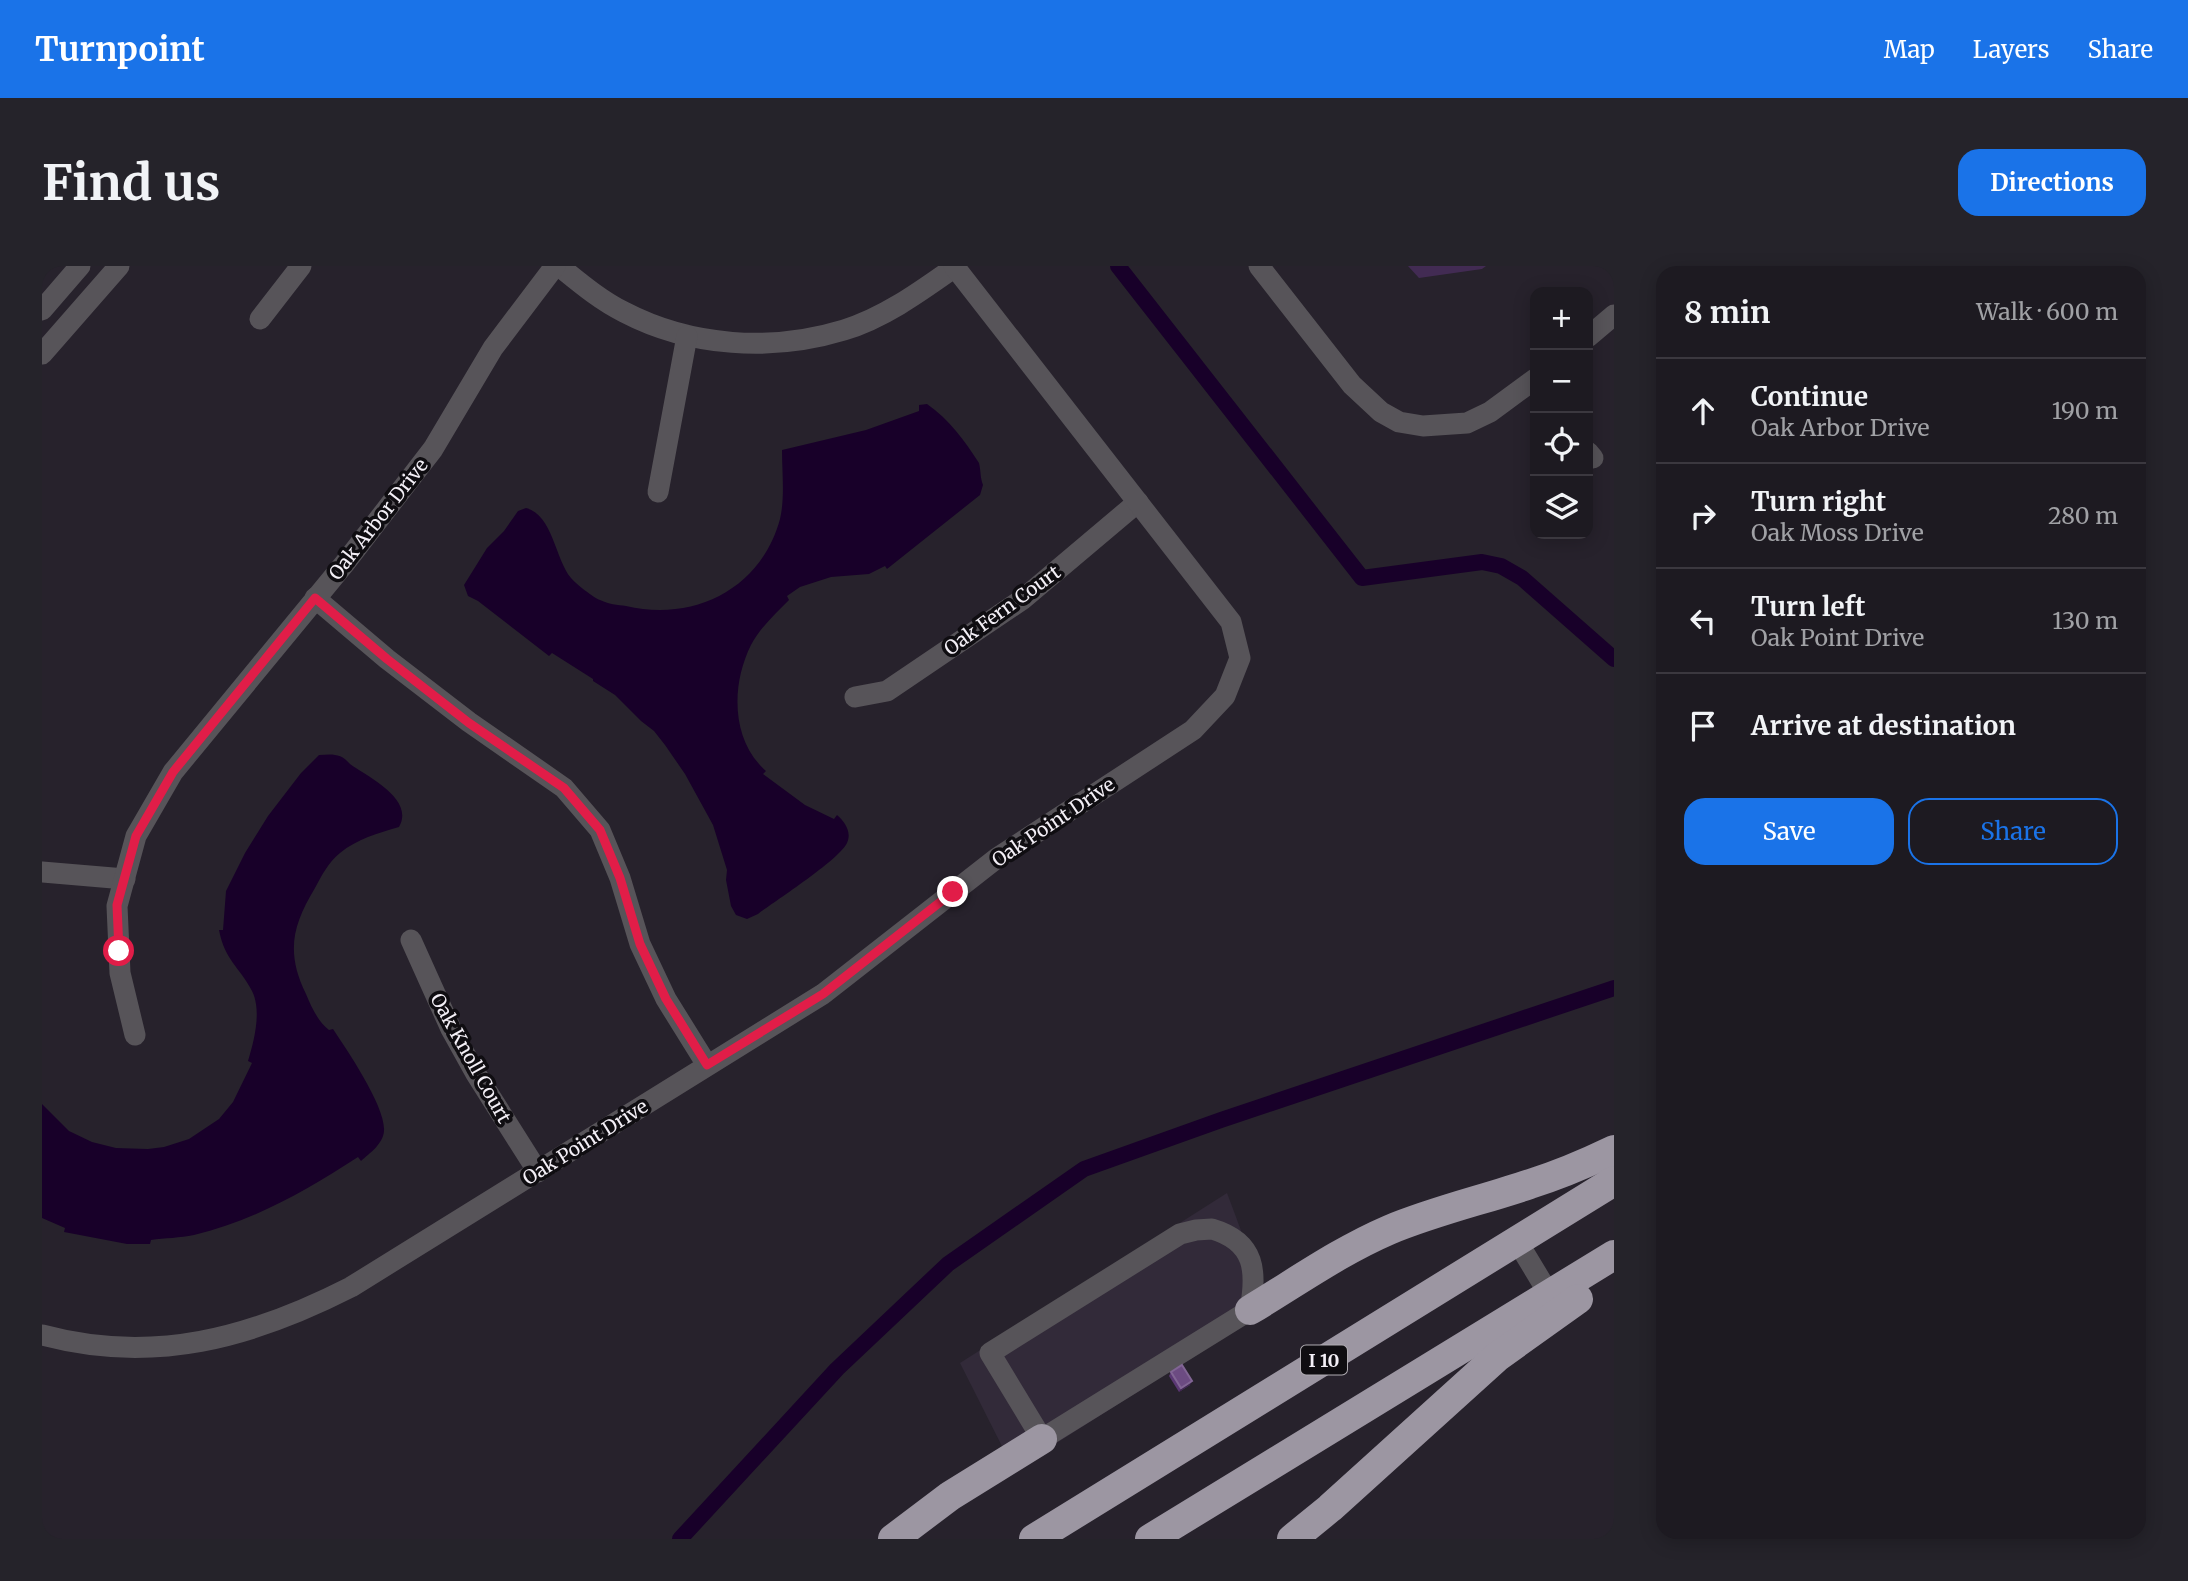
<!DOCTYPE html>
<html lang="en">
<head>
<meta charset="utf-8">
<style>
  :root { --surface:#1d1a21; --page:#25232a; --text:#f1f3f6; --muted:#a0a1a5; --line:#3b383f; --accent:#1a73e8 }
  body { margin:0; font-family:Merriweather,serif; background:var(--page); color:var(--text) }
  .controls { position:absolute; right:21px; top:21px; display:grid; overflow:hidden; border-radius:14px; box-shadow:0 4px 18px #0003 }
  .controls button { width:63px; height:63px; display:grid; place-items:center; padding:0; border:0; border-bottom:2px solid var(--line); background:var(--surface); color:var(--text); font:35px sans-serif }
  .stop { position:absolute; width:21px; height:21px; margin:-16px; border:5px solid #e11d48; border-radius:50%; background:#fff }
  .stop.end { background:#e11d48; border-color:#fff; box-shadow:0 2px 7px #0008 }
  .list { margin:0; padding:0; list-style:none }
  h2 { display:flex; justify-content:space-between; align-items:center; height:91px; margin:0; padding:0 28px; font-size:30px }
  h2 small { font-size:23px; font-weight:400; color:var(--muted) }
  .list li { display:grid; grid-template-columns:46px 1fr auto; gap:21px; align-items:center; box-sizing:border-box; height:105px; padding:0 28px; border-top:2px solid var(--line) }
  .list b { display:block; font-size:26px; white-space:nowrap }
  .list p { margin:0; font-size:23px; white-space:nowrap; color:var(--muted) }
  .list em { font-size:23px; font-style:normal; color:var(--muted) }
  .actions { display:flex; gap:14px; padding:21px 28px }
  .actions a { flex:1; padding:16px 0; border:2px solid var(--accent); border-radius:21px; text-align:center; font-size:24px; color:var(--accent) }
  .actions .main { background:var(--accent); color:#fff }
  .icon { flex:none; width:38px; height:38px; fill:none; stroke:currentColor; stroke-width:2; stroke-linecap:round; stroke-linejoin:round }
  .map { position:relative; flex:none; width:1572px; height:1273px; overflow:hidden; border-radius:21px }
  header { display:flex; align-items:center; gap:42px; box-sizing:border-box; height:98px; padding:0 35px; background:var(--accent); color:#fff }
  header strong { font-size:33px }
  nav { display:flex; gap:38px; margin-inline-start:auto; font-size:24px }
  .intro { display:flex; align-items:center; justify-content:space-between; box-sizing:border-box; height:168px; padding:0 42px }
  h1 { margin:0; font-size:49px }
  .button { padding:18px 32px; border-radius:21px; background:var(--accent); color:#fff; font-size:24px; font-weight:700 }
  main { display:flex; gap:42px; padding:0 42px }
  aside { flex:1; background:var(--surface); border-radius:21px; box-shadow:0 4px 18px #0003 }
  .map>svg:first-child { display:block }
  .built { fill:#322a39 }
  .green { fill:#422b53 }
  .water { fill:#180029 }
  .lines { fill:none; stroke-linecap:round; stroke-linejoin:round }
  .canal { stroke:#180029; stroke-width:16 }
  .minor { stroke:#575459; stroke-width:21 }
  .highway { stroke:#9c96a2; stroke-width:30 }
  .wall { fill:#5b3874 }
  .shaded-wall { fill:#402751 }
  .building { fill:#6c4b82; stroke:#816594; stroke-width:2 }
  .route { stroke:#e11d48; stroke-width:9 }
  .labels { text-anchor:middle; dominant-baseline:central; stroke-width:7; stroke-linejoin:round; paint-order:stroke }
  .shield { fill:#0f0d11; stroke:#afabb1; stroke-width:2 }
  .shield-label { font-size:18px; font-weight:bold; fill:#f3eff6 }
  .street-label { font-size:19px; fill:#f3eff6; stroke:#0f0d11 }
</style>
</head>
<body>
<header>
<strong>Turnpoint</strong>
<nav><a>Map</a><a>Layers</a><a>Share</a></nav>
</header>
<div class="intro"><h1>Find us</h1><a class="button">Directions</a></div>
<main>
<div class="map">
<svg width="1572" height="1273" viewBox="0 0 1572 1273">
  <rect width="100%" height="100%" fill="#27222c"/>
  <polygon class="built" points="1185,927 1228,1042 972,1204 918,1097"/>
  <polygon class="green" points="1366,0 1444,0 1440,3 1377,12"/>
  <g class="water">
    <path d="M885,138c23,16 37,36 52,59 2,8 1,14 4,22l-3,10 -93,74 -2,-3 -16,8 -38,3 -31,10 -13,9 2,4c-14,14 -29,28 -38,45 -20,40 -20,95 15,126l-3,3 42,31 29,14 3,-4c8,7 15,17 10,28 -8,17 -72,58 -89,71l-11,5 -11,-4 -5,-9 -5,-26 1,-10 -14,-45 -28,-51 -20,-29 -11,-14 -13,-10 -26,-26 -22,-14v-2l-41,-26 -3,3 -71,-55 -10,-5 -4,-11 23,-37 17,-17 14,-20 8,-3c27,7 29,51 45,70 4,5 23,20 29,22 8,4 18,5 26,6 68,16 135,-17 154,-87 5,-21 2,-47 2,-69l84,-20 53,-19v-6z"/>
    <path d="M277,489c13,-1 22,-2 31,9 18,13 65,35 49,63 -21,6 -42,12 -59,26 -12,10 -18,22 -25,35 -23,38 -29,65 -9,106 5,12 12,28 23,36l4,-1c14,21 53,78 51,102 -1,13 -14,22 -23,30l-3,-4c-51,33 -104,64 -164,78 -14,3 -29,3 -43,5l-1,4h-23l-63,-12 1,-4 -23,-10v-114l27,27 23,11 24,6 32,1 16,-2 25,-8 30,-20 14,-17 19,-39 -4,-2c6,-20 14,-50 4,-70 -13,-25 -27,-30 -33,-61h4l3,-39 19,-38 23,-37 33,-43z"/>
  </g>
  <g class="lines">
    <g class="canal">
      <polyline points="1076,0 1320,312 1440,296 1459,300 1480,312 1572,393"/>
      <polyline points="638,1273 795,1103 906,998 1042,903 1179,854 1572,722"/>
    </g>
    <g class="minor">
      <path d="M517,0c21,17 41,34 65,46 67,35 148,40 220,18 40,-12 77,-39 111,-63"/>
      <polyline points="1217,0 1310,119 1339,146 1357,156 1381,160 1425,157 1448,146 1493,113"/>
      <polyline points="0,44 38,0"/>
      <polyline points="218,53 259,0"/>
      <polyline points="1546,71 1572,49"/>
      <polyline points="0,88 77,0"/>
      <polyline points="1546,186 1551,192"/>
      <polyline points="616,226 645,70"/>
      <polyline points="273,332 345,393 427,456 522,522 558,564 578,612 598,678 624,733 665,799"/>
      <polyline points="813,431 845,425 981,333 1096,236"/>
      <polyline points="0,606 83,613"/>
      <polyline points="369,674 409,763 434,808 496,906"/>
      <polyline points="93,769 78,707 75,640 94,570 131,506 303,297 391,183 451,82 513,0"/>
      <path d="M1170,963c44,13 45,43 38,81l-208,129 -52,-86 190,-119 16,-4z"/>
      <polyline points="1475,975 1507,1028"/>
      <path d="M0,1069c111,30 209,3 309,-48l472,-293 174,-136 196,-128 32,-34 15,-38 -9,-36 -277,-356"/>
    </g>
    <g class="highway">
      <path d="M1208,1044c45,-27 90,-59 139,-80 45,-19 94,-30 141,-46 29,-9 57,-21 84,-34"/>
      <polyline points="851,1273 908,1230 1000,1173"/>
      <polyline points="992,1273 1572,915"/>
      <polyline points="1108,1273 1572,989"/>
      <polyline points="1250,1273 1288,1242 1455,1091 1536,1033"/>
    </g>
  </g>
  <polygon class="wall" points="1129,1106 1148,1119 1137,1126 1127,1110"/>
  <polygon class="shaded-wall" points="1150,1115 1148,1119 1137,1126 1139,1122"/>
  <polygon class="building" points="1140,1099 1150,1115 1139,1122 1129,1106"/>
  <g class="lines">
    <polyline class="route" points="77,685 75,639 94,570 131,506 273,332 345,393 427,457 522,522 558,564 578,612 598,678 624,733 665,799 781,728 911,626"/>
  </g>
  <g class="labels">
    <rect class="shield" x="1259" y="1079.5" width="46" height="29" rx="5"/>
    <g class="shield-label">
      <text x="1282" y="1094">I 10</text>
    </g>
    <g class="street-label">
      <text transform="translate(336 253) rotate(-52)">Oak Arbor Drive</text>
      <text transform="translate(960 344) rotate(-36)">Oak Fern Court</text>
      <text transform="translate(1011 556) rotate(-34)">Oak Point Drive</text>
      <text transform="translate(429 792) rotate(61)">Oak Knoll Court</text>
      <text transform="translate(543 876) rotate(-32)">Oak Point Drive</text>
    </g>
  </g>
</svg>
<div class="controls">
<button>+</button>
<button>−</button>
<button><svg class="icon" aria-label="locate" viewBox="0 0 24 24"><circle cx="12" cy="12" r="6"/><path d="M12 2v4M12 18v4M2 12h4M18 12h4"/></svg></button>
<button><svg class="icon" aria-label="layers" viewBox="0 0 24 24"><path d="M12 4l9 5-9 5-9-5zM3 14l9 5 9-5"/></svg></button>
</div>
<div class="stop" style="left:77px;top:685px"></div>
<div class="stop end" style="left:911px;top:626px"></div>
</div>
<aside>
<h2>8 min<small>Walk · 600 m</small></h2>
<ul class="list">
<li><svg class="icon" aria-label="ahead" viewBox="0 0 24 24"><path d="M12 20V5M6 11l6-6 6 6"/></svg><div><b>Continue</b><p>Oak Arbor Drive</p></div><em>190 m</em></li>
<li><svg class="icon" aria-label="right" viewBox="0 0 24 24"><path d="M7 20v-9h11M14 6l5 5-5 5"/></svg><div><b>Turn right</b><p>Oak Moss Drive</p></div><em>280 m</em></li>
<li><svg class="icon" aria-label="left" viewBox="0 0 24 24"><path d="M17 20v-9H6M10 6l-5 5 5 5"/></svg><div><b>Turn left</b><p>Oak Point Drive</p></div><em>130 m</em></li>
<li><svg class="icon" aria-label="arrive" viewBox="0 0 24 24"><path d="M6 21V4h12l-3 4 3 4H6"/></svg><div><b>Arrive at destination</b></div></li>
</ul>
<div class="actions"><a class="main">Save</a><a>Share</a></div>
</aside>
</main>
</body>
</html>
